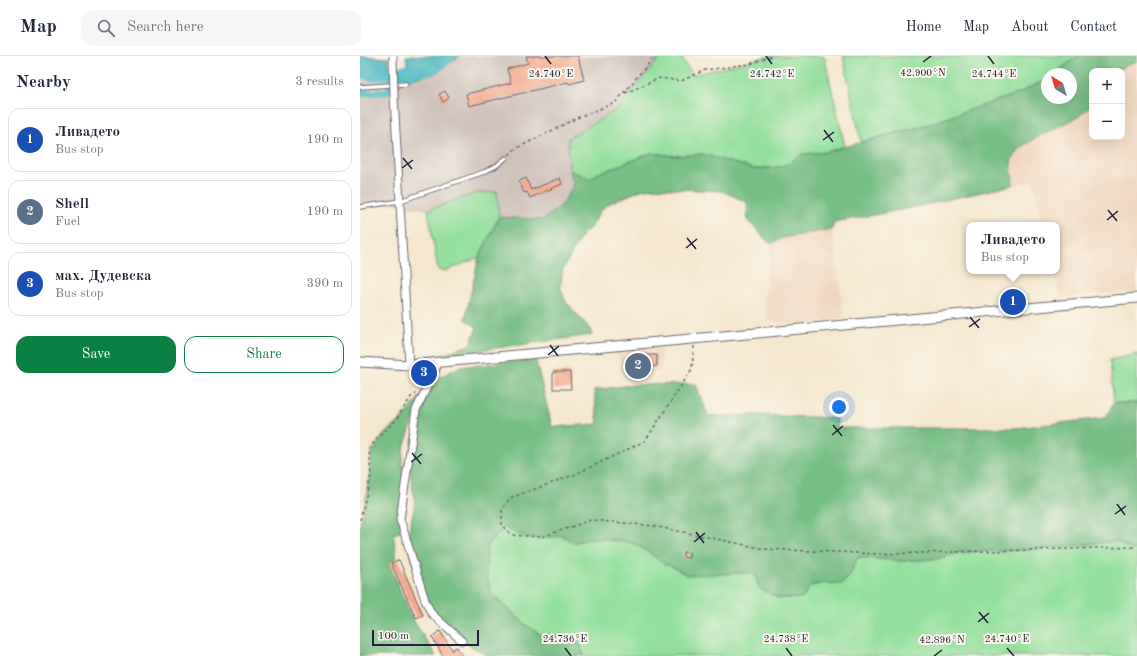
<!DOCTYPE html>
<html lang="en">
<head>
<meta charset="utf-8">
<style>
  :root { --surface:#fff; --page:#f6f6f7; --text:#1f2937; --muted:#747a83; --line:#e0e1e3; --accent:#0b8043 }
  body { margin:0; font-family:"Old Standard TT",serif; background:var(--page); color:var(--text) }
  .controls { position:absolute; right:12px; top:12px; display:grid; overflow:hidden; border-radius:8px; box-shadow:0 4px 16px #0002 }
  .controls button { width:36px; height:36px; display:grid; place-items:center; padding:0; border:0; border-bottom:1px solid var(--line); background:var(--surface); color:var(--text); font:20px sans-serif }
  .compass { position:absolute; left:681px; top:12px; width:36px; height:36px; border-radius:50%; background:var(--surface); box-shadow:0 4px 16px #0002; rotate:322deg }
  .scale { position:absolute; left:12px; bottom:10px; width:107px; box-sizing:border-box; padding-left:4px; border:2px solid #22223b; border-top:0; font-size:11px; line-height:14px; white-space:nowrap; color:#22223b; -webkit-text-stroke:3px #fbf7ec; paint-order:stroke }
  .you { position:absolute; left:479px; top:351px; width:14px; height:14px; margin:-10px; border:3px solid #fff; border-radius:50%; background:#1a73e8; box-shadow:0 0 0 6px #1a73e833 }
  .badge { display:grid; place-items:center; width:26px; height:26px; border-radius:50%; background:var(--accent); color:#fff; font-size:13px; font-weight:700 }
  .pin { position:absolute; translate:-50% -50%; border:2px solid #fff; box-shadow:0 1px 4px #0006 }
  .popup { position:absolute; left:606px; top:166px; width:94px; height:52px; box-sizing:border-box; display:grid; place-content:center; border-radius:8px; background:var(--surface); filter:drop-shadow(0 1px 3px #0005); font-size:13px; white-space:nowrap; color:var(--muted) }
  .popup b { font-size:15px; color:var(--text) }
  .popup::after { content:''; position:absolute; left:50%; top:100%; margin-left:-8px; border:8px solid transparent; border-top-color:var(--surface) }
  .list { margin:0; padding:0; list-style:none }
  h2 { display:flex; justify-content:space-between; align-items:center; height:52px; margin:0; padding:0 16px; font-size:17px }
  h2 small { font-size:13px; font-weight:400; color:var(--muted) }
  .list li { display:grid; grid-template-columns:26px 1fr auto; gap:12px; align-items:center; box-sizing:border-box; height:64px; margin:0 8px 8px; padding:0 8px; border:1px solid var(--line); border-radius:12px }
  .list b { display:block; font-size:15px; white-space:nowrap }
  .list p { margin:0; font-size:13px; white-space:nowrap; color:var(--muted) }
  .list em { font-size:13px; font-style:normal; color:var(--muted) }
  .actions { display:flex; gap:8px; padding:12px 16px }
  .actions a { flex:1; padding:9px 0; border:1px solid var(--accent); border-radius:12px; text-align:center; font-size:14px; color:var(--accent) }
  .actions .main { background:var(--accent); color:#fff }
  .icon { flex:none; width:22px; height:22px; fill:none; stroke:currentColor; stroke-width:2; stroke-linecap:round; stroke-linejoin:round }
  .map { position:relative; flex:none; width:777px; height:600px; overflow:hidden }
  header { display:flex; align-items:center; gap:24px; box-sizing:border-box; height:56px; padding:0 20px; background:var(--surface); border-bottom:1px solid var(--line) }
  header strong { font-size:19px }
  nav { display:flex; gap:22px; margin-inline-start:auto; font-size:14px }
  .search { width:280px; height:36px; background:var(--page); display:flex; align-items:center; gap:10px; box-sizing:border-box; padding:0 14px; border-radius:12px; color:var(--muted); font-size:15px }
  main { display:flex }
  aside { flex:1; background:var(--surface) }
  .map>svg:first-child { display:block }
  .built { fill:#f0d5bc }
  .industrial { fill:#cec1b9 }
  .green { fill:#93df9b; stroke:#5a806b }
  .forest { fill:#76be83; stroke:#4c705f }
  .water { fill:#4ab8c3; stroke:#366d7f }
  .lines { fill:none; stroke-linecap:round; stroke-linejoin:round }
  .canal { stroke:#4ab8c3; stroke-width:7 }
  .river { stroke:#4ab8c3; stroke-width:13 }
  .building { fill:#f4a88c }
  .service-casing { stroke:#6c676e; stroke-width:5.5 }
  .minor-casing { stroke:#6c676e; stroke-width:9 }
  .tertiary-casing { stroke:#6c676e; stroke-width:11 }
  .path { stroke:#6c676e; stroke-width:1.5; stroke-dasharray:3 3; stroke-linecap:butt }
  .service { stroke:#fff; stroke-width:3.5 }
  .minor { stroke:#fff; stroke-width:7 }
  .tertiary { stroke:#fff; stroke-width:9 }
  .minor-bridge-casing { stroke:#6c676e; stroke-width:9; stroke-linecap:butt }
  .minor-bridge { stroke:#fff; stroke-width:7 }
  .ticks { fill:none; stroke:#22223b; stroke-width:1.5 }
  .ticks-label { font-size:10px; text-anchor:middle; fill:#22223b; stroke:#fbf7ec; stroke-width:4; stroke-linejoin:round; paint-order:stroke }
</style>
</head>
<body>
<header>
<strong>Map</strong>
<div class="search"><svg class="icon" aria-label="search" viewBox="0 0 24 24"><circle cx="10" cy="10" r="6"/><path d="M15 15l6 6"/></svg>Search here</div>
<nav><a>Home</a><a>Map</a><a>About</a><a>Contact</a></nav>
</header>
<main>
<aside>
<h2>Nearby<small>3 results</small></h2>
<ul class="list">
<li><span class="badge" style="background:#1a4fb4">1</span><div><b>Ливадето</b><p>Bus stop</p></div><em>190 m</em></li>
<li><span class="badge" style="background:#5c6f8a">2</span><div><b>Shell</b><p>Fuel</p></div><em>190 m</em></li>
<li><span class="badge" style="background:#1a4fb4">3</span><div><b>мах. Дудевска</b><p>Bus stop</p></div><em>390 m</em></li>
</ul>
<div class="actions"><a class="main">Save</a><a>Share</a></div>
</aside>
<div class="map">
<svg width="777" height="600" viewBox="0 0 777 600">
  <rect width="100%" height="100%" fill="#fbf7ec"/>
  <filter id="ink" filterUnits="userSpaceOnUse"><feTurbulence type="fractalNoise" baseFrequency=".025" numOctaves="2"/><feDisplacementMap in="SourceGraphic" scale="8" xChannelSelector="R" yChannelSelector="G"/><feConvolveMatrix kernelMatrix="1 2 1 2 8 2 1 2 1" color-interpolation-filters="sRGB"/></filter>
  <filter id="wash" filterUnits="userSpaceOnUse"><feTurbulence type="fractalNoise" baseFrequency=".012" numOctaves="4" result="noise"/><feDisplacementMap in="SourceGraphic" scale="16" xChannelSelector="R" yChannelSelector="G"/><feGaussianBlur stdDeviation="0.9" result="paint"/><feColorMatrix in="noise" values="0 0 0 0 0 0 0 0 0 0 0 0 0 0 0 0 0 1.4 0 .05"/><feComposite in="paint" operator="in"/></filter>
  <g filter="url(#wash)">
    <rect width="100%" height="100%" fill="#f4e7ce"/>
    <g class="built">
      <polygon points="777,5 777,235 700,241 694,215 697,215 697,169 683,169 673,125 653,129 651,105 658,93 680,79 718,61 732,49 732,81 762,81 762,15 754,14"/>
      <polygon points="472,173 484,262 441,268 407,265 404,247 411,187 422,182"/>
      <polygon points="301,288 301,315 268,320 253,293"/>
    </g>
    <polygon class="industrial" points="100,0 301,0 258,53 208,82 210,117 214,128 203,148 183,164 139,161 137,136 68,154 34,148 0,151 0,16 29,24 47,24 78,16"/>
    <g class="green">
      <polygon points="301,0 320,0 333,19 410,0 464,0 485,90 466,96 442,98 430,107 418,111 395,113 342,98 316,100 291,97 237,118 230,123 209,114 208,82 258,53"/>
      <polygon points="483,0 718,0 694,18 687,18 687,23 659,37 569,68 501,86"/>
      <polygon points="137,136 139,161 119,201 86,215 78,214 68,154 117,137"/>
      <polygon points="777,298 777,347 754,347 750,304"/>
      <path d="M144,471c17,11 39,13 58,8l11,8 18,-5 39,4 17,9 18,14 87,8 3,2 4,13 19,10h25l7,-12 14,-3 17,1 8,-7 9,-20 43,4 36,-2 23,-7 66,-2 90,-9 14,8h7v107h-553l-5,-14 -17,-5h-18l-18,-12 -35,-32 -5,-20 1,-27z"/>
    </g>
    <g class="forest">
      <polygon points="718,0 777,0 777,5 754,15 732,15 732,49 718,61 680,79 658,93 651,105 653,129 541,154 474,166 472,173 422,182 410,188 388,164 387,146 362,135 292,132 281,134 250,147 242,153 231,171 222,179 203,213 200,231 206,246 230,273 232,279 77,300 110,289 117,271 105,263 119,201 139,161 183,164 203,148 214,128 209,114 230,123 237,118 291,97 316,100 342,98 395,113 418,111 430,107 442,98 466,96 569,68 659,37 687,23 687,42 711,42 711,18 694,18"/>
      <path d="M175,301l17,70 46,-3 -4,-34 38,-5 64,-1 12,32 45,-1 84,3v10h179l89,-10 9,-15h23v146h-7l-14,-8 -90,9 -66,2 -23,7 -36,2 -43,-4 -9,20 -8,7 -17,-1 -14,3 -7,12h-25l-19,-10 -4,-13 -3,-2 -65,2 -18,-10h-4l-18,-14 -17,-9 -39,-4 -18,5 -11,-8c-21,5 -40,4 -58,-8l-17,19 -1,26 5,21 35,32 18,12h18l17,5 5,14h-95l-18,-10 -28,-22 -18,-22 -18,-62 8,-36 -6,-42 3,-21 15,-46 13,-18 19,-10 72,-7z"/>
      <polygon points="63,337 43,394 42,409 47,444 40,476 33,478 37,502 29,507 52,562 76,600 0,600 0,469 5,449 12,396 24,378 40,365"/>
    </g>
    <g class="water">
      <polygon points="0,0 29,2 29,24 0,16"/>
      <polygon points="46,0 100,0 78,16 48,24"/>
    </g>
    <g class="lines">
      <polyline class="canal" points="0,37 26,36 45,16"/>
      <polyline class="river" points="0,15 13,19 71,13 89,0"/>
    </g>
    <g id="blocks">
      <g class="building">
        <polygon points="166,0 218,0 224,24 209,28 208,26 109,50 106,38 151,27 147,13 168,7"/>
        <polygon points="85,35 89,42 83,46 79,38"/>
        <polygon points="166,122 171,134 200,122 202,128 170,142 167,136 164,137 159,125"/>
        <polygon points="274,299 297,299 297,310 284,311 284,315 275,315"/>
        <polygon points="193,316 210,316 211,333 193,333"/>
        <polygon points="323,496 330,497 329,502 323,501"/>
        <polygon points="39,504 63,559 56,562 31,507"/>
        <polygon points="80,575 92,594 97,591 103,600 83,600 72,581"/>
      </g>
    </g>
  </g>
  <g filter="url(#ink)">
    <use href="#blocks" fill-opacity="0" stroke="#6c676e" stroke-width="1"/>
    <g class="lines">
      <g class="service-casing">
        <g id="service">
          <polyline points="0,31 46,28"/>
          <polyline points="0,151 40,145 124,116 136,110 146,102"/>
        </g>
      </g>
      <g class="minor-casing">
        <g id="minor">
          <polyline points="34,40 49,309"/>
          <polyline points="79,306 56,354 40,463 65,544 71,557 102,585"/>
        </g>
      </g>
      <g class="tertiary-casing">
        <polyline id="tertiary" points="0,306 49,309 777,242"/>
      </g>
      <g class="path">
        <polyline points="265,37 300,22 321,25 345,14 390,8 412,0"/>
        <polyline points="149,99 155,93 219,61 255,47 295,0"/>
        <polyline points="334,290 332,313 285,385 216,418 150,442 142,454 142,469 152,479 182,481 231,464 294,470 405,493 521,498 777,491"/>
        <polyline points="0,464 11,420 9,393 17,382 35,365 51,341 56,338"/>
      </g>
      <use href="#service" class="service"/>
      <use href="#minor" class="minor"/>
      <use href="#tertiary" class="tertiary"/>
      <g class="minor-bridge-casing">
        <polyline id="minor-bridge" points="33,0 34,40"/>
      </g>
      <use href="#minor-bridge" class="minor-bridge"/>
    </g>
  </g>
  <path class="ticks" d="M185,0l6,8M406,0l6,8M628,0l6,8M563,6l8,-6M464,74l9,12M463,84l11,-8M43,102l9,11M42,112l11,-8M748,154l9,11M747,164l11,-9M327,182l9,11M326,192l11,-9M610,261l9,11M609,271l11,-8M190,289l8,11M188,299l11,-9M473,369l9,11M472,379l11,-9M52,397l9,11M51,406l11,-8M757,448l8,11M755,458l11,-8M336,476l8,11M334,486l11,-9M619,556l9,11M618,566l11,-9M205,592l6,8M426,592l6,8M647,592l7,8M574,600l8,-6"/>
  <g class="ticks-label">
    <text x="563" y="20">42.900°N</text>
    <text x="191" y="21">24.740°E</text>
    <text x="634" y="21">24.744°E</text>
    <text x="412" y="21">24.742°E</text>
    <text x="205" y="586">24.736°E</text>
    <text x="426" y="586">24.738°E</text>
    <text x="647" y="586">24.740°E</text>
    <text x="582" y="587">42.896°N</text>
  </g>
</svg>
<div class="controls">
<button>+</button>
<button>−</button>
</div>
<svg class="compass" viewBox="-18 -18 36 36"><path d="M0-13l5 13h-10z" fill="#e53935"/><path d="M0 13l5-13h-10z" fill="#747a83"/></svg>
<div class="scale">100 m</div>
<div class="you"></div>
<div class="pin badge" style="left:653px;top:246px;background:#1a4fb4">1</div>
<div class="popup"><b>Ливадето</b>Bus stop</div>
<div class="pin badge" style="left:278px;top:310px;background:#5c6f8a">2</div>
<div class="pin badge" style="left:64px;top:317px;background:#1a4fb4">3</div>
</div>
</main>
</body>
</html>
